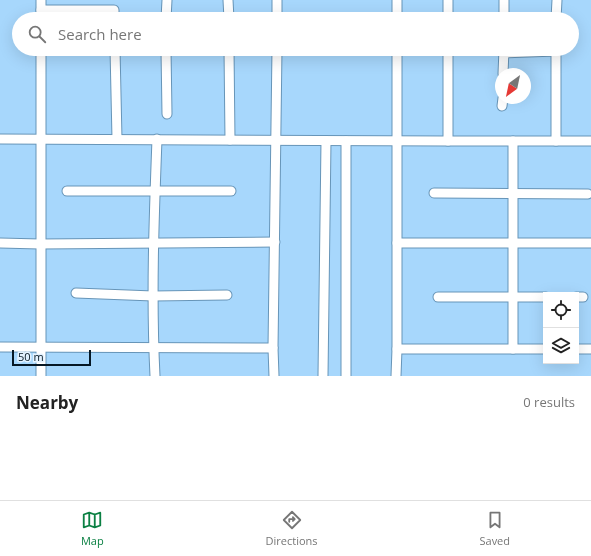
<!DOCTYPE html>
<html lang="en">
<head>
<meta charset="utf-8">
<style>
  :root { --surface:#fff; --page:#f6f6f6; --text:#222; --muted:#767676; --line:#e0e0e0; --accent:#0b8043 }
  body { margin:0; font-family:"Open Sans",sans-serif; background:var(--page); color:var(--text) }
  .controls { position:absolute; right:12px; bottom:12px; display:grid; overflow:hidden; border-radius:0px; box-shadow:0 4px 16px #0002 }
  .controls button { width:36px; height:36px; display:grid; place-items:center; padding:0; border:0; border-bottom:1px solid var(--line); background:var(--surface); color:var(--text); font:20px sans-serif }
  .compass { position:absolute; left:495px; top:68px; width:36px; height:36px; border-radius:50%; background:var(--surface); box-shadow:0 4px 16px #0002; rotate:213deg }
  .scale { position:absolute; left:12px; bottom:10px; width:79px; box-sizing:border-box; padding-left:4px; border:2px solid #061825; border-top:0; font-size:11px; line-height:14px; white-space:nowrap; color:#061825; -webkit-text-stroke:3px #e5f3ff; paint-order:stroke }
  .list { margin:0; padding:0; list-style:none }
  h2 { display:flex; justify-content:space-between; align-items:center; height:52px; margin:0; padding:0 16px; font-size:17px }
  h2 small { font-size:13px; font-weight:400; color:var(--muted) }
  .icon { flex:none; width:22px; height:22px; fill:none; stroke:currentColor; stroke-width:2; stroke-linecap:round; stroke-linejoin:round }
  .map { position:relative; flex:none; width:591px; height:376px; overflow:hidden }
  .search { position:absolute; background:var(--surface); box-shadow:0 4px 16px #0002; left:12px; right:12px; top:12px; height:44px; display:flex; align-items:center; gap:10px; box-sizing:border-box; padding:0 14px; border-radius:22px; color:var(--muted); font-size:15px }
  .sheet { height:124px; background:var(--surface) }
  nav { display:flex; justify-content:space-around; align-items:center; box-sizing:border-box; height:56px; border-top:1px solid var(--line); background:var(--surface); font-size:11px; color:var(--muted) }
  nav a { display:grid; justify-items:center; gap:2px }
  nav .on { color:var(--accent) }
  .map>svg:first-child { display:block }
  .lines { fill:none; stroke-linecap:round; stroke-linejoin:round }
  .minor-casing { stroke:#6795b8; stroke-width:11 }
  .minor { stroke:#fff; stroke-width:9 }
</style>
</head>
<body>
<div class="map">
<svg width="591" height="376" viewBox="0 0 591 376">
  <rect width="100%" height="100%" fill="#a7d7fc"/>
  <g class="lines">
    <g class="minor-casing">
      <g id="minor">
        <polyline points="228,0 229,19"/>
        <polyline points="504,0 504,19"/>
        <polyline points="41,10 114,10 114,19"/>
        <polyline points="41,19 41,0"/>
        <polyline points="166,19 167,0"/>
        <polyline points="277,19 277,0"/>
        <polyline points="397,19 397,0"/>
        <polyline points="448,19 448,0"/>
        <polyline points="556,19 557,0"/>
        <polyline points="115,49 117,139"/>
        <polyline points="138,49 166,50 166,49"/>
        <polyline points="229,49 230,140"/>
        <polyline points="166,50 167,114"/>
        <polyline points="504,53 556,51"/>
        <polyline points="503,74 504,49"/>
        <polyline points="502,106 503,98"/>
        <polyline points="0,139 448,141 591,141"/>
        <polyline points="346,141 346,376"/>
        <polyline points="448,141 448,49"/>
        <polyline points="513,141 513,349"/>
        <polyline points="556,141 556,49"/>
        <polyline points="67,191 231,191"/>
        <polyline points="434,193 588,194"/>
        <polyline points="0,243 40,244 275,242"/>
        <polyline points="397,243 591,243"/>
        <polyline points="76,293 153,296 227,295"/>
        <polyline points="438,297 546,297"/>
        <polyline points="576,297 583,297"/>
        <polyline points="0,347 273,348"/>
        <polyline points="397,349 546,349"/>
        <polyline points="576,349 591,349"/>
        <polyline points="41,376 41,49"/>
        <path d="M155,376c-4,-79 -1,-158 2,-237"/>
        <polyline points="274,376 273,348 277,49"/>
        <polyline points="323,376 326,141"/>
        <polyline points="396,376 397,349 397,49"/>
      </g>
    </g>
    <use href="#minor" class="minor"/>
  </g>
</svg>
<div class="controls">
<button><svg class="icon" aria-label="locate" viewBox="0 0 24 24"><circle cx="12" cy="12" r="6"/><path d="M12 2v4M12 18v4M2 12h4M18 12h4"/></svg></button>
<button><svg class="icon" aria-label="layers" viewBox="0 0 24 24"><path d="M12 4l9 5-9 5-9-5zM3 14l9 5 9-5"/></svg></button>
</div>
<svg class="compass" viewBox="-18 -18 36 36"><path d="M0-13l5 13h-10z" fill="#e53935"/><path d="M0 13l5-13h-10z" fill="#767676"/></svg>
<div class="scale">50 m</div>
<div class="search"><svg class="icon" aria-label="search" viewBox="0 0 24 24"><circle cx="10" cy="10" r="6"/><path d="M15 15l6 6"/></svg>Search here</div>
</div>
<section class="sheet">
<h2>Nearby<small>0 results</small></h2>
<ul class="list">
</ul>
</section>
<nav>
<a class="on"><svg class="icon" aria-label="map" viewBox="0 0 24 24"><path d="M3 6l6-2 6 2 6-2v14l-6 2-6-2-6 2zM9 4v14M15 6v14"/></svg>Map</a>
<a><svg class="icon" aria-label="directions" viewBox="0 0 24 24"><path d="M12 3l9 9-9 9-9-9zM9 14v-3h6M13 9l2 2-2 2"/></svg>Directions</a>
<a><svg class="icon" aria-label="saved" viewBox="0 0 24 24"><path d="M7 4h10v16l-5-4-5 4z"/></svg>Saved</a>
</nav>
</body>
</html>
